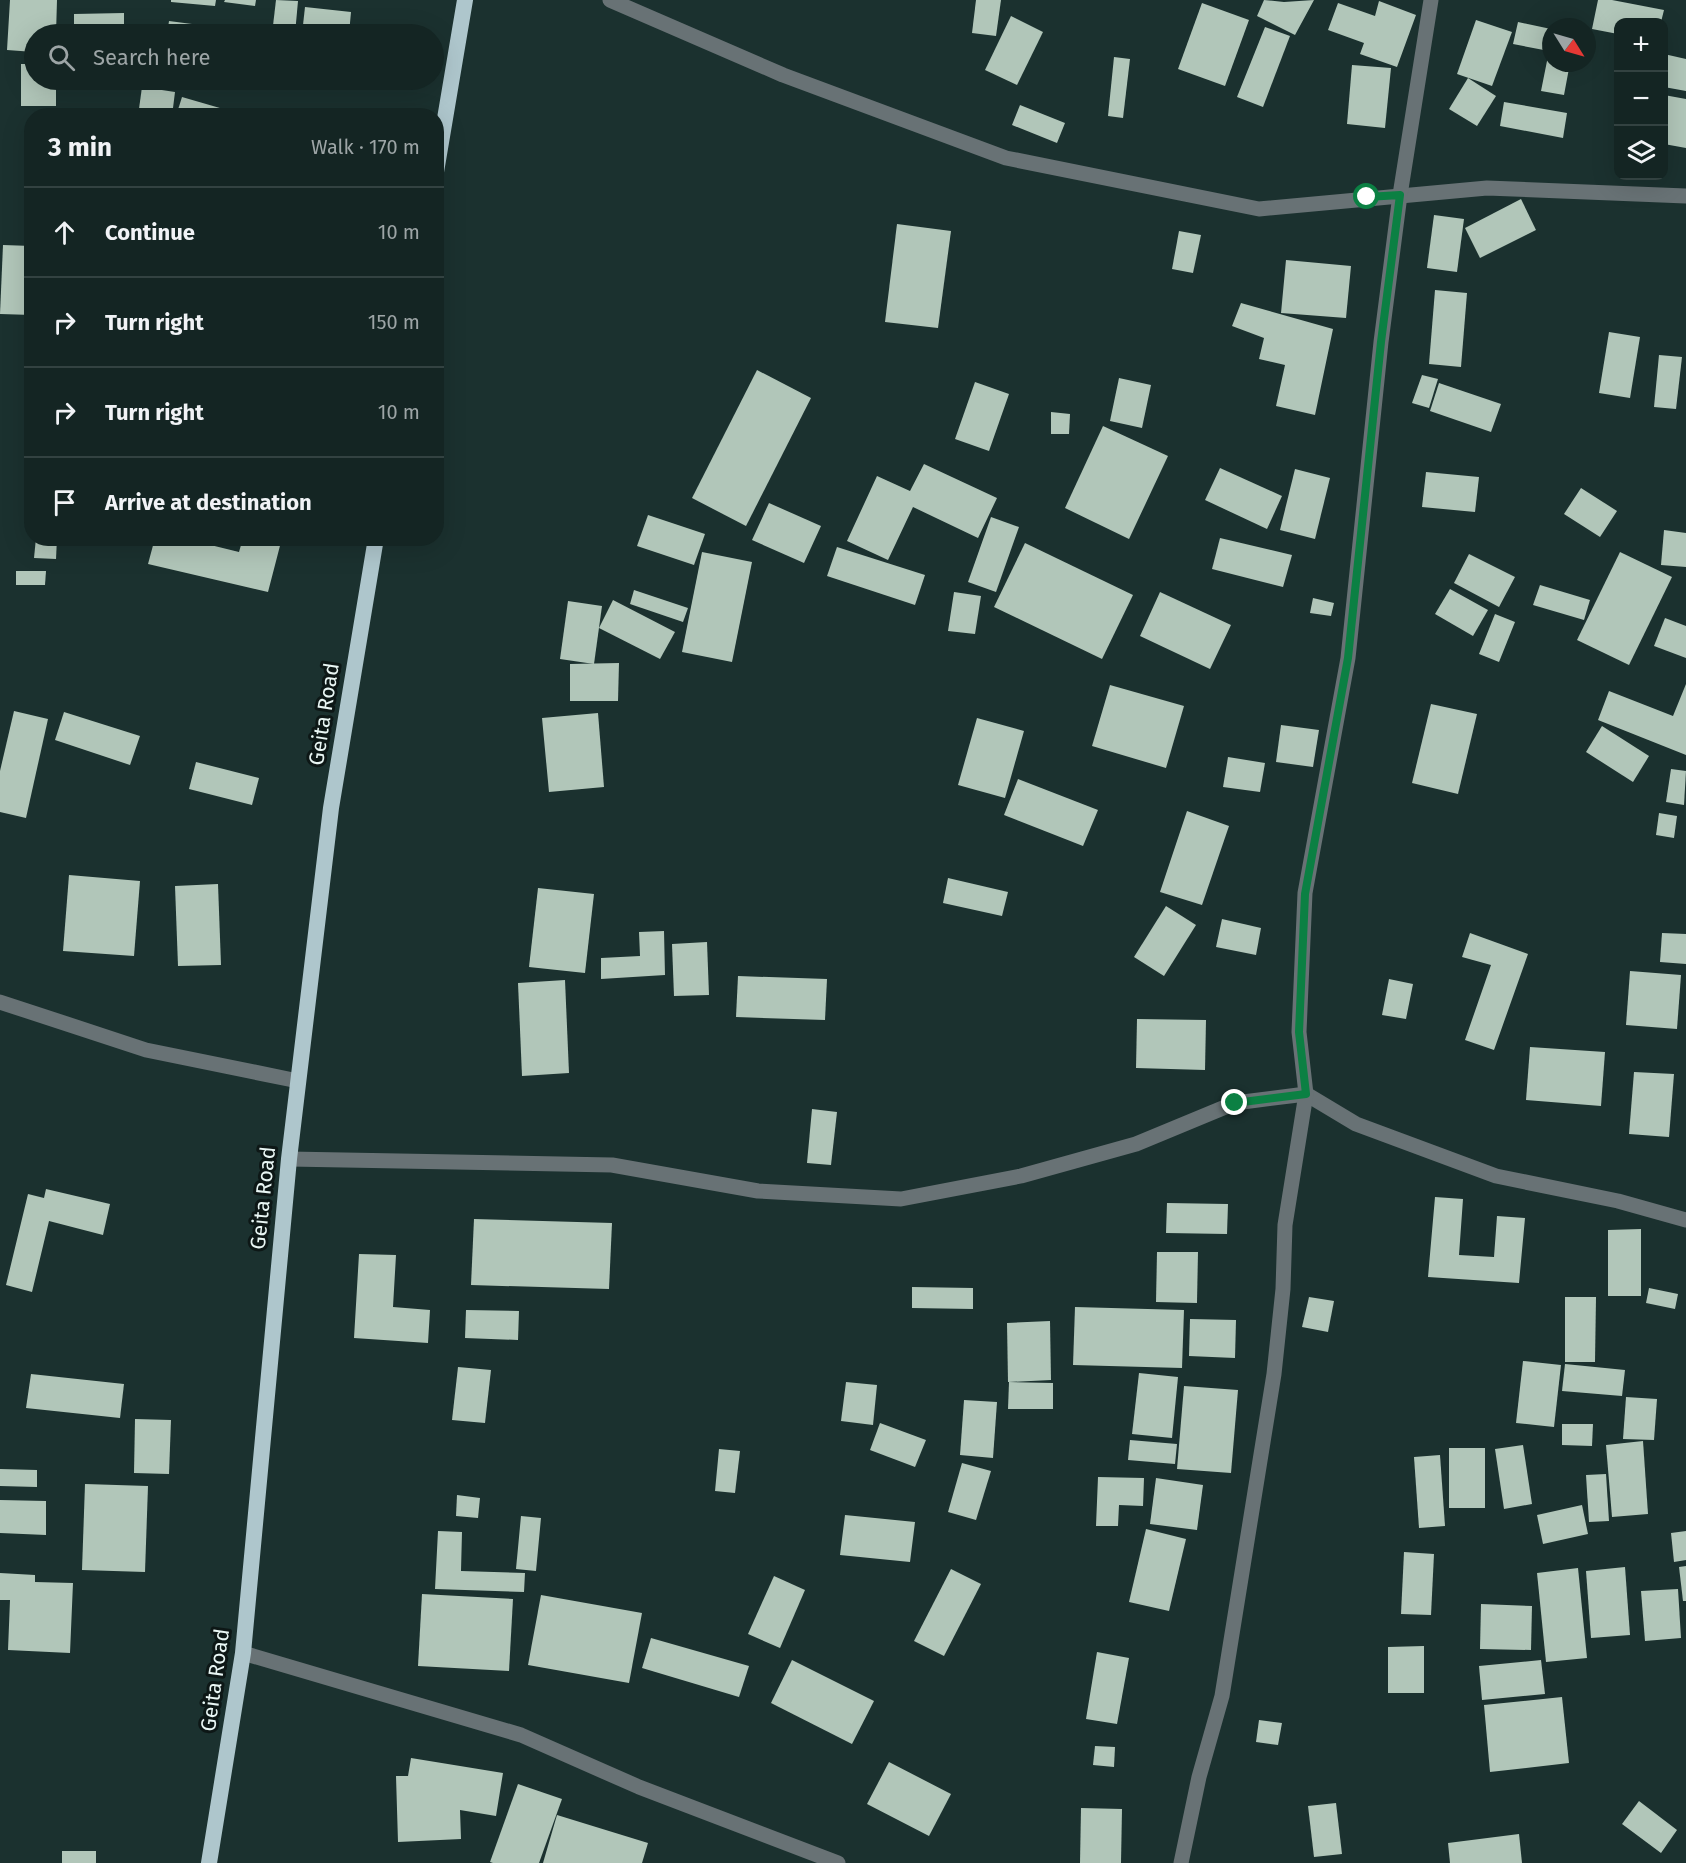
<!DOCTYPE html>
<html lang="en">
<head>
<meta charset="utf-8">
<style>
  :root { --surface:#142523; --page:#213130; --text:#f1f3f6; --muted:#9da5a6; --line:#334241 }
  body { margin:0; font-family:"Fira Sans",sans-serif; background:var(--page); color:var(--text) }
  .controls { position:absolute; right:18px; top:18px; display:grid; overflow:hidden; border-radius:12px; box-shadow:0 6px 24px #0002 }
  .controls button { width:54px; height:54px; display:grid; place-items:center; padding:0; border:0; border-bottom:2px solid var(--line); background:var(--surface); color:var(--text); font:30px sans-serif }
  .compass { position:absolute; left:1542px; top:18px; width:54px; height:54px; border-radius:50%; background:var(--surface); box-shadow:0 6px 24px #0002; rotate:127deg }
  .stop { position:absolute; width:18px; height:18px; margin:-14px; border:4px solid #0b8043; border-radius:50%; background:#fff }
  .stop.end { background:#0b8043; border-color:#fff; box-shadow:0 2px 6px #0008 }
  .list { margin:0; padding:0; list-style:none }
  h2 { display:flex; justify-content:space-between; align-items:center; height:78px; margin:0; padding:0 24px; font-size:26px }
  h2 small { font-size:20px; font-weight:400; color:var(--muted) }
  .list li { display:grid; grid-template-columns:39px 1fr auto; gap:18px; align-items:center; box-sizing:border-box; height:90px; padding:0 24px; border-top:2px solid var(--line) }
  .list b { display:block; font-size:22px; white-space:nowrap }
  .list em { font-size:20px; font-style:normal; color:var(--muted) }
  .icon { flex:none; width:33px; height:33px; fill:none; stroke:currentColor; stroke-width:2; stroke-linecap:round; stroke-linejoin:round }
  .map { position:relative; flex:none; width:1686px; height:1863px; overflow:hidden }
  .search { position:absolute; background:var(--surface); box-shadow:0 6px 24px #0002; left:24px; top:24px; width:420px; height:66px; display:flex; align-items:center; gap:15px; box-sizing:border-box; padding:0 21px; border-radius:33px; color:var(--muted); font-size:22px }
  .panel { position:absolute; background:var(--surface); box-shadow:0 6px 24px #0002; left:24px; top:108px; width:420px; height:438px; border-radius:24px }
  .map>svg:first-child { display:block }
  .building { fill:#b1c6b9 }
  .lines { fill:none; stroke-linecap:round; stroke-linejoin:round }
  .minor { stroke:#687275; stroke-width:15 }
  .trunk { stroke:#aec6cc; stroke-width:16 }
  .route { stroke:#0b8043; stroke-width:8 }
  .labels { text-anchor:middle; dominant-baseline:central; stroke-width:6; stroke-linejoin:round; paint-order:stroke }
  .street-label { font-size:21px; fill:#e9f6f4; stroke:#0d1716 }
</style>
</head>
<body>
<div class="map">
<svg width="1686" height="1863" viewBox="0 0 1686 1863">
  <rect width="100%" height="100%" fill="#1b312f"/>
  <g class="building">
    <polygon points="10,0 57,0 56,34 34,34 34,52 7,50"/>
    <polygon points="171,0 216,0 215,6 171,2"/>
    <polygon points="225,0 256,0 255,6 224,2"/>
    <polygon points="276,0 298,1 295,34 272,34"/>
    <polygon points="976,0 1001,0 996,36 972,33"/>
    <polygon points="1264,0 1284,2 1314,0 1295,35 1257,16"/>
    <polygon points="1598,0 1612,0 1664,10 1661,22 1618,22 1618,34 1592,29"/>
    <polygon points="1379,1 1416,15 1397,67 1360,54 1364,43 1328,30 1338,3 1375,16"/>
    <polygon points="1202,3 1249,20 1225,86 1178,69"/>
    <polygon points="305,7 351,12 349,34 302,34"/>
    <polygon points="124,13 124,34 74,34 74,14"/>
    <polygon points="1011,16 1043,32 1017,85 985,70"/>
    <polygon points="1476,20 1512,32 1492,86 1457,74"/>
    <polygon points="169,21 192,24 190,34 167,34"/>
    <polygon points="1518,22 1551,29 1551,63 1570,63 1564,95 1541,91 1549,51 1513,44"/>
    <polygon points="1265,27 1290,36 1263,107 1237,97"/>
    <polygon points="1664,54 1686,59 1686,91 1664,87"/>
    <polygon points="1114,57 1130,59 1123,118 1108,116"/>
    <polygon points="21,64 34,64 34,80 56,80 56,106 21,106"/>
    <polygon points="1352,65 1391,68 1385,128 1347,124"/>
    <polygon points="1468,78 1496,96 1477,126 1449,109"/>
    <polygon points="161,80 185,80 184,87 161,85"/>
    <polygon points="196,80 256,80 255,88 196,88"/>
    <polygon points="267,80 290,80 289,88 267,86"/>
    <polygon points="142,87 175,92 172,116 138,116"/>
    <polygon points="1664,95 1686,99 1686,148 1664,144"/>
    <polygon points="182,97 244,115 244,116 176,116"/>
    <polygon points="1504,102 1567,113 1563,138 1500,126"/>
    <polygon points="1020,105 1065,123 1057,143 1012,125"/>
    <polygon points="1521,199 1536,230 1480,258 1465,228"/>
    <polygon points="1434,215 1464,219 1457,272 1427,268"/>
    <polygon points="897,224 951,231 938,328 885,322"/>
    <polygon points="1179,231 1201,235 1193,273 1172,269"/>
    <polygon points="3,245 32,246 32,315 0,314"/>
    <polygon points="1286,260 1351,266 1346,318 1281,313"/>
    <polygon points="1435,290 1467,293 1461,367 1429,364"/>
    <polygon points="1241,303 1333,329 1315,415 1276,406 1285,365 1259,359 1264,338 1232,326"/>
    <polygon points="1609,332 1640,337 1630,398 1599,393"/>
    <polygon points="1659,355 1682,357 1676,409 1654,407"/>
    <polygon points="757,370 811,398 746,526 692,498"/>
    <polygon points="1422,375 1438,379 1429,408 1412,403"/>
    <polygon points="1119,378 1151,385 1142,428 1110,421"/>
    <polygon points="975,382 1009,394 989,451 955,439"/>
    <polygon points="1439,383 1501,404 1491,432 1430,411"/>
    <polygon points="1051,412 1070,414 1069,434 1051,434"/>
    <polygon points="1103,426 1168,456 1129,539 1065,508"/>
    <polygon points="924,464 997,498 978,538 913,507 888,560 847,541 877,476 910,491"/>
    <polygon points="1220,468 1282,496 1267,529 1205,500"/>
    <polygon points="1295,469 1330,478 1315,539 1280,530"/>
    <polygon points="1426,472 1479,477 1475,512 1422,507"/>
    <polygon points="1581,488 1617,511 1600,537 1564,514"/>
    <polygon points="769,503 821,526 804,563 752,540"/>
    <polygon points="648,515 705,534 694,565 637,546"/>
    <polygon points="991,517 1019,527 996,592 968,582"/>
    <polygon points="1664,530 1686,533 1686,567 1661,565"/>
    <polygon points="36,538 57,538 56,559 34,558"/>
    <polygon points="155,538 182,538 239,552 243,538 282,538 268,592 148,564"/>
    <polygon points="1220,538 1292,555 1283,587 1212,569"/>
    <polygon points="1025,543 1133,595 1102,659 994,607"/>
    <polygon points="837,547 925,575 915,605 827,576"/>
    <polygon points="702,552 752,562 732,662 682,652"/>
    <polygon points="1620,552 1672,577 1629,665 1577,640"/>
    <polygon points="1469,554 1515,577 1499,607 1454,583"/>
    <polygon points="16,571 46,571 45,585 16,585"/>
    <polygon points="1540,585 1590,600 1584,620 1533,605"/>
    <polygon points="1450,589 1488,610 1473,636 1435,614"/>
    <polygon points="634,590 688,608 683,622 630,604"/>
    <polygon points="954,592 981,596 975,634 948,631"/>
    <polygon points="1160,592 1231,625 1210,669 1140,636"/>
    <polygon points="1313,598 1334,603 1331,616 1310,613"/>
    <polygon points="613,600 675,632 660,659 599,628"/>
    <polygon points="568,601 602,606 594,664 560,659"/>
    <polygon points="1495,614 1515,622 1499,662 1479,654"/>
    <polygon points="1665,618 1686,626 1686,658 1654,646"/>
    <polygon points="619,663 618,701 570,701 570,664"/>
    <polygon points="1686,684 1686,755 1598,720 1609,691 1673,716"/>
    <polygon points="1110,685 1184,706 1166,768 1092,746"/>
    <polygon points="1431,704 1477,714 1458,794 1412,783"/>
    <polygon points="14,711 48,719 26,818 0,812 0,771"/>
    <polygon points="64,712 140,736 130,765 55,740"/>
    <polygon points="598,713 604,787 549,792 542,718"/>
    <polygon points="977,718 1024,731 1005,798 958,785"/>
    <polygon points="1281,725 1319,730 1313,767 1276,762"/>
    <polygon points="1602,726 1649,756 1633,782 1586,752"/>
    <polygon points="1228,757 1265,763 1260,792 1223,787"/>
    <polygon points="196,762 259,778 252,805 189,789"/>
    <polygon points="1671,769 1686,771 1684,805 1666,802"/>
    <polygon points="1018,779 1098,810 1083,846 1004,815"/>
    <polygon points="1187,811 1229,826 1202,905 1160,892"/>
    <polygon points="1659,813 1677,816 1674,838 1656,835"/>
    <polygon points="69,875 140,881 134,956 63,951"/>
    <polygon points="948,878 1008,892 1002,916 943,903"/>
    <polygon points="218,884 221,965 178,966 175,886"/>
    <polygon points="538,888 594,894 585,973 529,967"/>
    <polygon points="1166,906 1196,925 1164,976 1134,957"/>
    <polygon points="1222,919 1261,928 1256,955 1216,947"/>
    <polygon points="664,931 665,975 601,979 601,958 640,956 639,932"/>
    <polygon points="1470,933 1528,954 1494,1050 1465,1040 1491,965 1462,957"/>
    <polygon points="1662,933 1686,934 1686,964 1660,962"/>
    <polygon points="707,942 709,995 674,996 672,944"/>
    <polygon points="1630,971 1681,975 1677,1029 1626,1025"/>
    <polygon points="738,976 827,979 825,1020 736,1017"/>
    <polygon points="1389,979 1413,984 1406,1019 1382,1015"/>
    <polygon points="565,980 569,1073 522,1076 518,983"/>
    <polygon points="1137,1019 1206,1020 1205,1070 1136,1068"/>
    <polygon points="1530,1047 1605,1052 1601,1106 1526,1100"/>
    <polygon points="1634,1072 1674,1074 1669,1137 1629,1134"/>
    <polygon points="812,1109 837,1112 831,1165 807,1163"/>
    <polygon points="46,1189 110,1204 103,1235 49,1221 32,1292 6,1285 28,1194 44,1198"/>
    <polygon points="1435,1197 1463,1199 1459,1255 1494,1257 1497,1216 1525,1218 1519,1283 1428,1277"/>
    <polygon points="1167,1203 1228,1204 1227,1234 1166,1233"/>
    <polygon points="474,1219 612,1223 609,1289 471,1285"/>
    <polygon points="1641,1229 1641,1296 1608,1296 1608,1230"/>
    <polygon points="1157,1252 1198,1252 1197,1303 1156,1302"/>
    <polygon points="359,1254 396,1255 393,1307 430,1310 428,1343 354,1338"/>
    <polygon points="912,1287 973,1288 973,1309 912,1308"/>
    <polygon points="1649,1288 1678,1294 1675,1309 1646,1303"/>
    <polygon points="1309,1297 1334,1301 1328,1332 1302,1327"/>
    <polygon points="1565,1297 1596,1297 1595,1362 1565,1362"/>
    <polygon points="1075,1307 1184,1310 1182,1368 1073,1365"/>
    <polygon points="466,1310 519,1311 518,1340 465,1338"/>
    <polygon points="1190,1319 1236,1320 1235,1358 1189,1356"/>
    <polygon points="1050,1321 1051,1380 1008,1382 1007,1323"/>
    <polygon points="1523,1361 1561,1365 1554,1427 1516,1423"/>
    <polygon points="1565,1364 1625,1370 1622,1396 1562,1391"/>
    <polygon points="458,1367 491,1370 485,1423 452,1420"/>
    <polygon points="1139,1373 1178,1377 1172,1438 1132,1434"/>
    <polygon points="31,1374 124,1384 120,1418 26,1408"/>
    <polygon points="846,1382 877,1385 873,1425 841,1421"/>
    <polygon points="1009,1382 1053,1383 1053,1409 1008,1409"/>
    <polygon points="1184,1386 1238,1390 1231,1473 1177,1469"/>
    <polygon points="1626,1397 1657,1399 1654,1440 1623,1439"/>
    <polygon points="964,1400 997,1402 993,1458 960,1455"/>
    <polygon points="135,1419 171,1420 169,1474 134,1473"/>
    <polygon points="880,1423 926,1440 915,1467 870,1450"/>
    <polygon points="1562,1424 1593,1424 1592,1446 1562,1445"/>
    <polygon points="1130,1440 1177,1444 1175,1464 1128,1460"/>
    <polygon points="1643,1441 1648,1514 1612,1517 1606,1445"/>
    <polygon points="1523,1445 1532,1504 1504,1509 1495,1449"/>
    <rect x="1449" y="1448" width="36" height="60"/>
    <polygon points="719,1449 740,1451 735,1493 715,1491"/>
    <polygon points="1440,1455 1445,1526 1419,1528 1414,1457"/>
    <polygon points="962,1463 991,1471 976,1520 948,1512"/>
    <polygon points="0,1469 37,1470 37,1487 0,1486"/>
    <polygon points="1606,1474 1609,1521 1589,1522 1586,1475"/>
    <polygon points="1098,1477 1144,1478 1143,1506 1119,1505 1118,1526 1096,1526"/>
    <polygon points="1156,1478 1203,1485 1197,1530 1150,1524"/>
    <polygon points="85,1484 148,1486 145,1572 82,1570"/>
    <polygon points="457,1495 480,1498 478,1518 456,1516"/>
    <polygon points="0,1500 46,1501 46,1535 0,1533"/>
    <polygon points="1582,1505 1588,1534 1543,1544 1537,1515"/>
    <polygon points="845,1515 915,1522 910,1562 840,1555"/>
    <polygon points="521,1516 541,1518 536,1571 516,1569"/>
    <polygon points="1146,1529 1186,1539 1169,1611 1129,1602"/>
    <polygon points="438,1531 462,1532 461,1571 525,1573 524,1592 435,1589"/>
    <polygon points="1686,1531 1686,1560 1674,1562 1671,1533"/>
    <polygon points="1404,1552 1434,1554 1431,1615 1401,1614"/>
    <polygon points="1686,1566 1686,1601 1683,1601 1679,1567"/>
    <polygon points="1625,1567 1630,1635 1591,1638 1586,1571"/>
    <polygon points="1578,1568 1587,1658 1546,1662 1537,1573"/>
    <polygon points="951,1569 981,1584 944,1656 914,1641"/>
    <polygon points="0,1573 35,1575 35,1582 73,1583 70,1653 8,1650 10,1600 0,1600"/>
    <polygon points="774,1576 805,1590 780,1648 748,1634"/>
    <polygon points="1678,1589 1681,1638 1645,1641 1641,1591"/>
    <polygon points="422,1594 513,1599 509,1671 418,1666"/>
    <polygon points="541,1595 642,1613 629,1683 528,1665"/>
    <polygon points="1481,1604 1532,1606 1531,1650 1480,1649"/>
    <polygon points="651,1638 749,1666 739,1697 642,1668"/>
    <polygon points="1424,1646 1424,1693 1388,1693 1388,1647"/>
    <polygon points="1097,1652 1129,1658 1117,1724 1086,1719"/>
    <polygon points="792,1660 874,1701 852,1744 771,1703"/>
    <polygon points="1541,1660 1545,1694 1482,1700 1479,1666"/>
    <polygon points="1562,1697 1569,1763 1490,1772 1484,1705"/>
    <polygon points="1259,1720 1282,1723 1278,1745 1256,1742"/>
    <polygon points="1095,1746 1115,1747 1114,1767 1093,1765"/>
    <polygon points="411,1758 503,1773 496,1816 460,1810 461,1839 398,1842 396,1776 408,1776"/>
    <polygon points="889,1762 951,1794 929,1836 867,1804"/>
    <polygon points="518,1784 562,1799 539,1863 493,1863 490,1862"/>
    <polygon points="1639,1801 1677,1830 1661,1853 1622,1824"/>
    <polygon points="1336,1803 1342,1854 1314,1857 1308,1806"/>
    <polygon points="1081,1808 1122,1809 1121,1863 1080,1863"/>
    <polygon points="557,1815 648,1843 642,1863 543,1863"/>
    <polygon points="1519,1834 1522,1863 1450,1863 1448,1843"/>
    <rect x="62" y="1851" width="34" height="12"/>
  </g>
  <g class="lines">
    <g class="minor">
      <polyline points="610,0 783,75 1006,158 1259,209 1487,188 1686,196"/>
      <polyline points="0,1002 146,1050 298,1081"/>
      <polyline points="289,1159 612,1165 758,1191 901,1199 1021,1176 1136,1144 1235,1103 1306,1094 1356,1124 1496,1176 1618,1201 1686,1220"/>
      <polyline points="243,1653 521,1735 639,1787 838,1863"/>
      <polyline points="1181,1863 1199,1777 1222,1696 1274,1374 1283,1289 1285,1225 1306,1094 1299,1032 1305,893 1348,658 1381,342 1400,195 1431,0"/>
    </g>
    <g class="trunk">
      <polyline points="436,172 465,0"/>
      <polyline points="209,1863 243,1653 289,1159 331,808 376,538"/>
    </g>
  </g>
  <g class="lines">
    <polyline class="route" points="1235,1103 1306,1094 1299,1032 1305,894 1348,658 1381,342 1400,195 1367,197"/>
  </g>
  <g class="labels">
    <g class="street-label">
      <text transform="translate(324 714) rotate(-81)">Geita Road</text>
      <text transform="translate(263 1198) rotate(-84)">Geita Road</text>
      <text transform="translate(215 1680) rotate(-82)">Geita Road</text>
    </g>
  </g>
</svg>
<div class="controls">
<button>+</button>
<button>−</button>
<button><svg class="icon" aria-label="layers" viewBox="0 0 24 24"><path d="M12 4l9 5-9 5-9-5zM3 14l9 5 9-5"/></svg></button>
</div>
<svg class="compass" viewBox="-18 -18 36 36"><path d="M0-13l5 13h-10z" fill="#e53935"/><path d="M0 13l5-13h-10z" fill="#9da5a6"/></svg>
<div class="stop" style="left:1367px;top:197px"></div>
<div class="stop end" style="left:1235px;top:1103px"></div>
<div class="search"><svg class="icon" aria-label="search" viewBox="0 0 24 24"><circle cx="10" cy="10" r="6"/><path d="M15 15l6 6"/></svg>Search here</div>
<section class="panel">
<h2>3 min<small>Walk · 170 m</small></h2>
<ul class="list">
<li><svg class="icon" aria-label="ahead" viewBox="0 0 24 24"><path d="M12 20V5M6 11l6-6 6 6"/></svg><div><b>Continue</b></div><em>10 m</em></li>
<li><svg class="icon" aria-label="right" viewBox="0 0 24 24"><path d="M7 20v-9h11M14 6l5 5-5 5"/></svg><div><b>Turn right</b></div><em>150 m</em></li>
<li><svg class="icon" aria-label="right" viewBox="0 0 24 24"><path d="M7 20v-9h11M14 6l5 5-5 5"/></svg><div><b>Turn right</b></div><em>10 m</em></li>
<li><svg class="icon" aria-label="arrive" viewBox="0 0 24 24"><path d="M6 21V4h12l-3 4 3 4H6"/></svg><div><b>Arrive at destination</b></div></li>
</ul>
</section>
</div>
</body>
</html>
